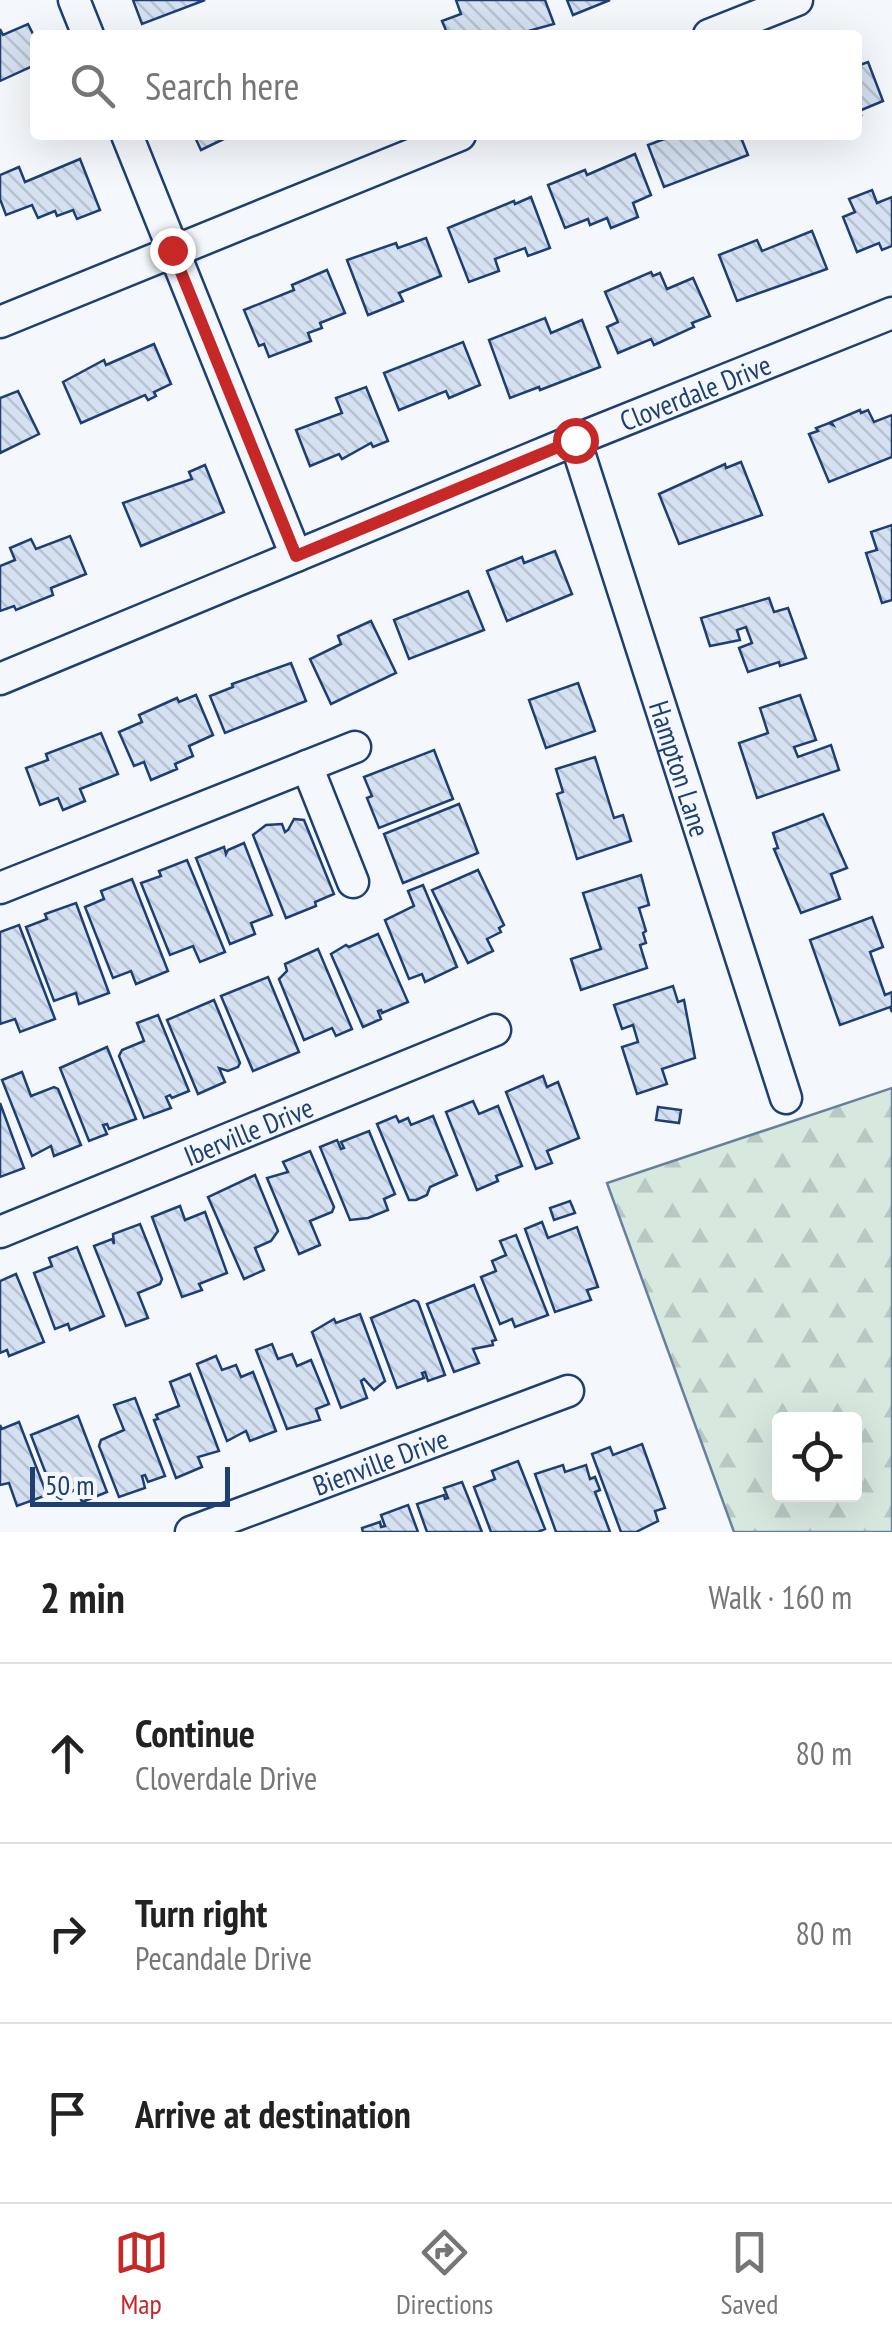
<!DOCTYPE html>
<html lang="en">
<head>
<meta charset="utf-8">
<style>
  :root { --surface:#fff; --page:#f2f2f2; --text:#222; --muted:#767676; --line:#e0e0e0; --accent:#c62828 }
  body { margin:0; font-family:"PT Sans Narrow",sans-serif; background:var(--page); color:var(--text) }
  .controls { position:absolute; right:30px; bottom:30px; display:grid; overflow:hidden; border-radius:10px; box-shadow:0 10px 40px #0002 }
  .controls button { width:90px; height:90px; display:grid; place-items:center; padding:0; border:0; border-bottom:2px solid var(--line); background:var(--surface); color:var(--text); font:50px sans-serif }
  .scale { position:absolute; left:30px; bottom:25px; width:200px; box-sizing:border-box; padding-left:10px; border:5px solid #1d3f73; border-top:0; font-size:28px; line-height:35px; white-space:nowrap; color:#1d3f73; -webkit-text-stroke:8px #f4f7fb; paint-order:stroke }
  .stop { position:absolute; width:30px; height:30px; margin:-22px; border:8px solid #c62828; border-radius:50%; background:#fff }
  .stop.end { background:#c62828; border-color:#fff; box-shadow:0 2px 10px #0008 }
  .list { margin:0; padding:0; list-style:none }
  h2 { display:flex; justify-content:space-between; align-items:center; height:130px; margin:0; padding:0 40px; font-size:42px }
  h2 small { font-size:32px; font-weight:400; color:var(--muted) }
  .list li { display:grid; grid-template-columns:65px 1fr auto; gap:30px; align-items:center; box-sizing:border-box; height:180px; padding:0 40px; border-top:2px solid var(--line) }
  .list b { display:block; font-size:38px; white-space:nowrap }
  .list p { margin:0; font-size:32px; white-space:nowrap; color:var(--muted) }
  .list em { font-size:32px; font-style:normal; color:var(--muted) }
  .icon { flex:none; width:55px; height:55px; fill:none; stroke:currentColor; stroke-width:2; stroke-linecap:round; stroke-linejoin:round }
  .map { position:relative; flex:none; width:892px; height:1532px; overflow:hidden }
  .search { position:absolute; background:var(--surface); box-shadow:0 10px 40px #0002; left:30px; right:30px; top:30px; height:110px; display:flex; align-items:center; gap:25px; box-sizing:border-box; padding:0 35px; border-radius:10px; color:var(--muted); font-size:38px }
  .sheet { height:670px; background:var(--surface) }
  nav { display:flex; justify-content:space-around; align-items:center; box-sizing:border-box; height:140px; border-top:2px solid var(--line); background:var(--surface); font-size:28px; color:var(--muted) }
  nav a { display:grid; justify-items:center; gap:5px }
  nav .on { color:var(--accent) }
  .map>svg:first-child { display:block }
  .forest { fill:url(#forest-firs); stroke:#687fa3; stroke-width:2.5; fill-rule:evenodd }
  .building { fill:url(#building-back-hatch); stroke:#1d3f73; stroke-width:2.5 }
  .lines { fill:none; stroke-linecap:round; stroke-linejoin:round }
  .minor-casing { stroke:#1d3f73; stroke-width:35 }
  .minor { stroke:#f4f7fb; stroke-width:30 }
  .route { stroke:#c62828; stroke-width:12 }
  .labels { text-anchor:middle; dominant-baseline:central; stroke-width:8; stroke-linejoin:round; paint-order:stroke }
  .street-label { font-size:28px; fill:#1d3f73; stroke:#f4f7fb }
</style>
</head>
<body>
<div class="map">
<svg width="892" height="1532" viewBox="0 0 892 1532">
  <defs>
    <pattern id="forest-firs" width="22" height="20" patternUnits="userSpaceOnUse" patternTransform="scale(2.5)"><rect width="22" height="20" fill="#d7e8df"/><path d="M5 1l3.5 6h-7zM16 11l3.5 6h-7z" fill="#b8c8c3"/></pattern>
    <pattern id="building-back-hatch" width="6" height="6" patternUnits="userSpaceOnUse" patternTransform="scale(2.5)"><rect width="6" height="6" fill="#d5e0f0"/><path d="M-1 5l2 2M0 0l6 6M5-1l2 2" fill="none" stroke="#b6c1d1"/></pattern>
  </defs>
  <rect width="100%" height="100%" fill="#f4f7fb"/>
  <path class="forest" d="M892,1088v444h-158l-127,-349zM780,1420h74v74h-74z"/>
  <g class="building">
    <polygon points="133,0 205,0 142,24"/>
    <polygon points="456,0 545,0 554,24 514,35 448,35 442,21 461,14"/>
    <polygon points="567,0 610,0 573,15"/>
    <polygon points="28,24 35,38 35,65 0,81 0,29 3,35"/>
    <polygon points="868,62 883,101 859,111 861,115 857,116 857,66"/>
    <polygon points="194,135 232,135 201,150"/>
    <polygon points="675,135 740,135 748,155 664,187 648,145"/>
    <polygon points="635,154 651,195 633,203 638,217 611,228 607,218 590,225 588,219 565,228 548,185 585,170 587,175"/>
    <polygon points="80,159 100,210 77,219 73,210 57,216 55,211 38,218 32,205 6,215 0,199 0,175 19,167 25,182"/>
    <polygon points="872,190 877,203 892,197 892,246 882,250 879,243 857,252 843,217 855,212 849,199"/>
    <polygon points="531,197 550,248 528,256 525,248 495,259 499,271 469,282 448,228 514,201 515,204"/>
    <polygon points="812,231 827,269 737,301 719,255 757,240 762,251"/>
    <polygon points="426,238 441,276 399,293 403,301 368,315 347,260 396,243 398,248"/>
    <polygon points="327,270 345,313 320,323 322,328 308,333 311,341 269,357 264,344 259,346 244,310 294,290 292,285"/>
    <polygon points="651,272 653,276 660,273 667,289 693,278 710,316 692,323 694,327 654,345 651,339 618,353 607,327 618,322 605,292"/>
    <polygon points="545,318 551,333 582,320 600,367 540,390 539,387 510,398 489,340"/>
    <polygon points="463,342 480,385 449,398 446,391 399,410 384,373"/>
    <polygon points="154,344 171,384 154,392 156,396 148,400 145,395 81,423 63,382 104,360 106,365"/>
    <polygon points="366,387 388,441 373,447 371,443 342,459 339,454 310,466 296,430 342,413 336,398"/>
    <polygon points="18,391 39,434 0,453 0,398"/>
    <polygon points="860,410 861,413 868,410 874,422 892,415 892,457 829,482 809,434 818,431 816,428 829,423 833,425 831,422"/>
    <polygon points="741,462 762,515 679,544 659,494 725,464 726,468"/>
    <polygon points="205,465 224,512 141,546 123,503 192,479 189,472"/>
    <polygon points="892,525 892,600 882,603 866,553 877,550 871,532"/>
    <polygon points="70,536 86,574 51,588 53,595 16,610 14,606 0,611 0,566 15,560 10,548 31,539 36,549"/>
    <polygon points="555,551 572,594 507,621 487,571 522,557 524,563"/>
    <polygon points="468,591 484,630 409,659 394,620"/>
    <polygon points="769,598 774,612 788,608 806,658 780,666 779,662 748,672 739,648 752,643 746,627 737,630 740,640 710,646 701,618"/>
    <polygon points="371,621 396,673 331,704 310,659 341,644 338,636"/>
    <polygon points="291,663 306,701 225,733 210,696 233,687 232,684"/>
    <polygon points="578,683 595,731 546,748 529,700"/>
    <polygon points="196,695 213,735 189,746 193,756 175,764 177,769 151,780 144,762 134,766 119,732 142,722 139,715 177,698 179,702"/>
    <polygon points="800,695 816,740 794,747 798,757 831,745 839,770 757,798 739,743 768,733 760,708"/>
    <polygon points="101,733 118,774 80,789 85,801 63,810 58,798 40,805 26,768 48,760 46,754"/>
    <polygon points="434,750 453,799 379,828 367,798 372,796 364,777"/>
    <polygon points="595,757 614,818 623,815 631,841 577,859 557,794 563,792 556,769"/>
    <polygon points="459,804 478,853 403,883 384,834"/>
    <polygon points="823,814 847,868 831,874 840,899 801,913 774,849 778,848 773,833"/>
    <polygon points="294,819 304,820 334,894 315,902 316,906 286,918 253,835 266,825 282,824 285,832 288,830"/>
    <polygon points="244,843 272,915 251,923 255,934 230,944 196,858 224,847 226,854 228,850"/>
    <polygon points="187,860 225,952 200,962 193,946 170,955 141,883 161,876 159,871"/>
    <polygon points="478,870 504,925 499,928 501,932 487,939 493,951 468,963 432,890"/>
    <polygon points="641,875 649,905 639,908 646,931 643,933 646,943 640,945 647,968 581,990 571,959 601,949 583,893"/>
    <polygon points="132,879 168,971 136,984 131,971 113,978 85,907 104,899 101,891"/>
    <polygon points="423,885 457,967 425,982 422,974 409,979 385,920 414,906 408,891"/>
    <polygon points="76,903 109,993 79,1004 76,993 54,1001 26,927 47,919 45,914"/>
    <polygon points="872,917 883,947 870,952 885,995 892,992 892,1012 890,1007 840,1025 810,940"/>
    <polygon points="19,925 55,1019 20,1032 15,1019 0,1024 0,932"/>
    <polygon points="378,934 408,1002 382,1013 381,1010 378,1011 381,1019 363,1027 331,954 346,945 349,947"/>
    <polygon points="318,949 352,1029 336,1036 332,1028 304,1040 279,979 287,971 285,964"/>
    <polygon points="268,977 299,1052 253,1071 221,996"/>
    <polygon points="673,986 678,1002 684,1000 695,1058 662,1069 667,1084 637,1094 622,1047 638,1042 633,1025 622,1029 614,1005"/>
    <polygon points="214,1000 240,1063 238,1067 228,1071 219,1068 225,1082 198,1094 167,1020"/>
    <polygon points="158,1015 189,1091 172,1098 170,1095 166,1097 171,1108 144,1118 119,1056 122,1050 144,1041 137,1023"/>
    <polygon points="107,1047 136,1119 109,1129 107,1124 103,1125 107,1134 89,1141 60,1068"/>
    <polygon points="22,1072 31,1096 54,1087 58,1089 81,1145 54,1156 51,1146 32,1156 2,1080"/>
    <polygon points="543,1076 547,1087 558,1082 579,1138 547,1151 552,1163 536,1169 506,1092"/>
    <polygon points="473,1101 479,1114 498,1106 522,1166 496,1176 498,1181 477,1190 446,1112"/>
    <polygon points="0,1103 24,1168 0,1177"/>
    <polygon points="658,1107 681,1110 679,1123 656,1120"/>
    <polygon points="396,1116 399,1122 408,1118 411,1125 433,1116 457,1175 430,1187 427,1195 416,1200 409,1200 377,1124"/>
    <polygon points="369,1131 395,1194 384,1199 388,1210 368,1218 350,1220 320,1147 337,1140 341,1149 344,1148 341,1142"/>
    <polygon points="310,1151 334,1207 332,1212 310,1221 320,1245 299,1254 267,1178 288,1172 283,1162"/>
    <polygon points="255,1175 278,1231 271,1241 255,1248 264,1270 244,1279 208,1197"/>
    <polygon points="570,1201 575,1213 554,1220 550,1208"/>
    <polygon points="180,1206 185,1220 205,1212 227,1273 199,1284 202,1290 182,1297 152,1217"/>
    <polygon points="542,1222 548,1238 577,1227 598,1287 587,1290 591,1300 555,1312 525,1229"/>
    <polygon points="140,1224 162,1279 160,1284 138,1293 148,1318 126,1326 94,1246 112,1239 114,1244 113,1234"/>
    <polygon points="516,1235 548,1315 515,1327 512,1319 500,1324 481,1277 496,1271 492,1261 506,1255 500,1241"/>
    <polygon points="77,1247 104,1316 70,1330 68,1324 55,1329 34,1273 52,1266 49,1258"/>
    <polygon points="16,1274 44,1342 9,1356 7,1350 0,1353 0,1281"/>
    <polygon points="474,1285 496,1340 492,1341 493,1345 473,1349 479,1363 454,1372 427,1304"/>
    <polygon points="414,1300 418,1302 445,1375 428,1381 425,1372 422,1373 424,1378 397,1388 371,1318"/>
    <polygon points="360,1314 385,1381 374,1390 364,1379 361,1381 367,1398 341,1408 312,1332 334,1319 336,1323"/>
    <polygon points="272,1344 278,1359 292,1354 297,1366 311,1360 329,1404 316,1409 320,1420 287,1429 256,1350"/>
    <polygon points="216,1356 222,1370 236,1365 241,1377 253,1372 276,1431 250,1441 246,1431 227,1441 197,1364"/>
    <polygon points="190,1374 219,1451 198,1457 202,1467 176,1478 154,1420 158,1419 156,1415 179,1406 170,1382"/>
    <polygon points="135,1398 165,1476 148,1482 145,1475 142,1476 145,1488 119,1497 99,1446 101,1440 124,1430 114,1405"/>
    <polygon points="78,1416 107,1492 82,1502 77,1488 61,1499 54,1495 31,1435"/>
    <polygon points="19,1422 47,1495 17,1506 9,1483 0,1485 0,1425 2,1429"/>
    <polygon points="642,1444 665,1508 655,1511 658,1521 636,1532 621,1532 592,1454 610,1447 613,1455"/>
    <polygon points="518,1461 545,1529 538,1532 491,1532 474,1487 495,1479 492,1471"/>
    <polygon points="563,1465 565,1472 586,1465 590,1479 595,1477 600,1490 595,1492 610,1532 556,1532 535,1474"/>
    <polygon points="462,1482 482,1532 427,1532 417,1504 444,1495 445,1499 448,1498 444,1488"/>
    <polygon points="408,1505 418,1532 363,1532 362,1528 380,1522 381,1527 385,1526 381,1515"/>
  </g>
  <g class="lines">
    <g class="minor-casing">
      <g id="minor">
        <polyline points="74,0 88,35"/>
        <polyline points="709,35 797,0"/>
        <polyline points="127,135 296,556"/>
        <polyline points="0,322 460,135"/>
        <path id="s1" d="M575,440l211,658"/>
        <path id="s2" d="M0,679l575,-239 317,-127"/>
        <polyline points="307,766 353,882"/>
        <polyline points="0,888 355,747"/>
        <path id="s3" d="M0,1232l495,-202"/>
        <path id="s4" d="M191,1532l377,-141"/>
      </g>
    </g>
    <use href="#minor" class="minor"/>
  </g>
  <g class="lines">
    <polyline class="route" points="172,250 296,556 575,440"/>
  </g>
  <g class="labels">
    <g class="street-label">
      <text stroke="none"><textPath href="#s2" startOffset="752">Cloverdale Drive</textPath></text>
      <text stroke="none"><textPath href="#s1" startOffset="345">Hampton Lane</textPath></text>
      <text stroke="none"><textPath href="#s3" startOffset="268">Iberville Drive</textPath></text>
      <text stroke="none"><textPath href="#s4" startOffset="202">Bienville Drive</textPath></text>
    </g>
  </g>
</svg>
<div class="controls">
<button><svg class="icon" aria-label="locate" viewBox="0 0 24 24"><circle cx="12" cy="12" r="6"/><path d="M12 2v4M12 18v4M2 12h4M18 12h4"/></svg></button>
</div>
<div class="scale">50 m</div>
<div class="stop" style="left:575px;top:440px"></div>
<div class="stop end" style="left:172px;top:250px"></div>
<div class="search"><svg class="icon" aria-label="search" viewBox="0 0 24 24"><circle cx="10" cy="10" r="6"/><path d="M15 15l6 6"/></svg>Search here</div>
</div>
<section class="sheet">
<h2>2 min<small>Walk · 160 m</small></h2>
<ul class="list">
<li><svg class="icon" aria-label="ahead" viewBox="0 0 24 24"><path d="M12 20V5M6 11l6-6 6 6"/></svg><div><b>Continue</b><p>Cloverdale Drive</p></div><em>80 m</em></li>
<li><svg class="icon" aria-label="right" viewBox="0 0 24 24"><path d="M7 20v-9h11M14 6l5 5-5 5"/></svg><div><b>Turn right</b><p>Pecandale Drive</p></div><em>80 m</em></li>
<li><svg class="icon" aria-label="arrive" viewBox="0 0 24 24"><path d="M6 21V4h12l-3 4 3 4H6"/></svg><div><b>Arrive at destination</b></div></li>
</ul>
</section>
<nav>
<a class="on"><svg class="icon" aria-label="map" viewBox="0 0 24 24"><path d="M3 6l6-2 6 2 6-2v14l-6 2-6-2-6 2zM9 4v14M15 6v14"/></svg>Map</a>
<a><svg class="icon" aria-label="directions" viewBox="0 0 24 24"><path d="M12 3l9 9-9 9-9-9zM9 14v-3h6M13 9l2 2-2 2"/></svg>Directions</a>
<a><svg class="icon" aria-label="saved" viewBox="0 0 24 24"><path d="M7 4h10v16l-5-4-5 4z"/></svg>Saved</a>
</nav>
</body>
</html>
